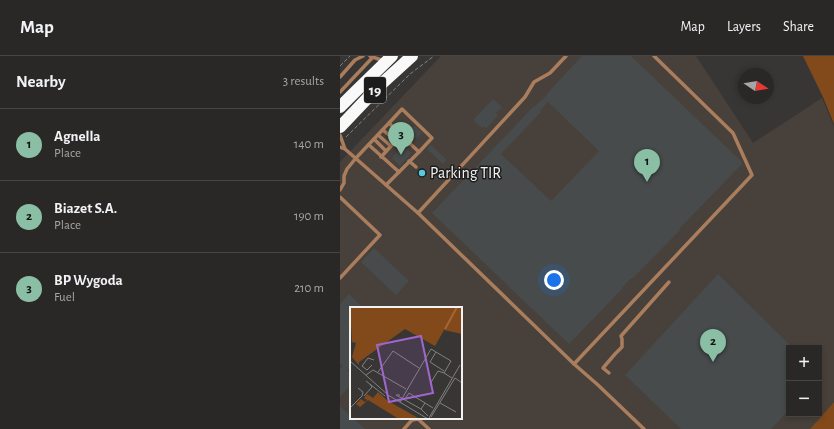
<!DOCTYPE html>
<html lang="en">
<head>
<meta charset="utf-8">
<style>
  :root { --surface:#2a2827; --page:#363433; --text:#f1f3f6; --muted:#a5a6a7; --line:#464444; --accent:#8abfa5 }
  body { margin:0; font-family:"Alegreya Sans",sans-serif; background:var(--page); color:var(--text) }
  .controls { position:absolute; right:12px; bottom:12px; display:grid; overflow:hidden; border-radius:0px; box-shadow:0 2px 6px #0003 }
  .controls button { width:36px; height:36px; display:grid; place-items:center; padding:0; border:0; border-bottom:1px solid var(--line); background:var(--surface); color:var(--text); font:20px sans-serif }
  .compass { position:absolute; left:398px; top:12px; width:36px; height:36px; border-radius:50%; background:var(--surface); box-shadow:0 2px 6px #0003; rotate:102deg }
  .you { position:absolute; left:214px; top:224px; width:14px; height:14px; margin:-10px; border:3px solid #fff; border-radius:50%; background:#1a73e8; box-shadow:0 0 0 6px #1a73e833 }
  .badge { display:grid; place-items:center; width:26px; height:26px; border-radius:50%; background:var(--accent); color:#111; font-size:13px; font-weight:700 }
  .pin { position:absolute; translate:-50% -33px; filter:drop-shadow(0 1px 2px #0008) }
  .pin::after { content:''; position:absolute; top:21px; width:14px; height:12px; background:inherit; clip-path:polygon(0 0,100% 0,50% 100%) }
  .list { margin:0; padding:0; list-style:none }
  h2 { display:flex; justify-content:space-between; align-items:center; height:52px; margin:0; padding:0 16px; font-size:17px }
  h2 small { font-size:13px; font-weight:400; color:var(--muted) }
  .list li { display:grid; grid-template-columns:26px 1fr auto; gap:12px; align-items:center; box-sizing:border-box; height:72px; padding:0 16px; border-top:1px solid var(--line) }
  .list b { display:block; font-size:15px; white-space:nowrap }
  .list p { margin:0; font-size:13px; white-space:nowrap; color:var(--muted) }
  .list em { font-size:13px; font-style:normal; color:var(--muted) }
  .map { position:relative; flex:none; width:494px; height:373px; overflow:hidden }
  header { display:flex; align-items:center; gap:24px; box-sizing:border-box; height:56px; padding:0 20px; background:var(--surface); border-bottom:1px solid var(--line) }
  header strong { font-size:19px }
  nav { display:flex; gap:22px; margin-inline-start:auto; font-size:14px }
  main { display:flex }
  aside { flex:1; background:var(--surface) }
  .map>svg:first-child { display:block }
  .built { fill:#48413b; fill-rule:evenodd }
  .green { fill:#824a1b }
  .building { fill:#474b4b; fill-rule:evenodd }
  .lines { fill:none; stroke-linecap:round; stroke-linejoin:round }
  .path { stroke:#838280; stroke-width:1; stroke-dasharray:4 2; stroke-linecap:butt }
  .lane { stroke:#aa7d5c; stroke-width:3.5 }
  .highway { stroke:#f9f9f9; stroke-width:12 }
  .poi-dot { fill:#55cae0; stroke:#1e1d1d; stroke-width:1.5 }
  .labels { text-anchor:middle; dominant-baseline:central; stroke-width:3; stroke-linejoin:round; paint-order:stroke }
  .shield { fill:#1e1d1d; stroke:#b3b2b1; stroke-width:1 }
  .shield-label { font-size:15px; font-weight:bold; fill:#f3f2f1 }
  .poi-label { font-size:16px; fill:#f3f2f1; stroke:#1e1d1d; text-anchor:start }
  .inset-river { fill:none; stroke:#a46635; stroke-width:2 }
  .inset-road { fill:none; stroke:#838180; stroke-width:1 }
  .view { fill:#9f67ce; fill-opacity:0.15; stroke:#9f67ce; stroke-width:2 }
  .inset-edge { fill:none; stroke:#f3f2f1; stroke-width:2 }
</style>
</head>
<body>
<header>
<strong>Map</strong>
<nav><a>Map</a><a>Layers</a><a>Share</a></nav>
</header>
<main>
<aside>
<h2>Nearby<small>3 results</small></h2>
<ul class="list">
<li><span class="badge">1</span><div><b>Agnella</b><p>Place</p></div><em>140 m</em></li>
<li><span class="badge">2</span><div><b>Biazet S.A.</b><p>Place</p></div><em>190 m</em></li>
<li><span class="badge">3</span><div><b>BP Wygoda</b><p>Fuel</p></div><em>210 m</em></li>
</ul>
</aside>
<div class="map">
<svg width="494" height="373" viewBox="0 0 494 373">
  <rect width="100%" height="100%" fill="#383634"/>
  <path class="built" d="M101,0h255l57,87 69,-45 12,29v275l-24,27h-470v-267zM11,252h110v110h-110zM449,292h30v66h-30z"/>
  <g class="green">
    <polygon points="463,0 494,0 494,68 483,41"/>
    <polygon points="494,346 494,373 470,373"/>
  </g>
  <g class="building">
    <path d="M242,0h49l112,107 -63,65 1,1 -49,50 -1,-1 -9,10h1l-54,56 -137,-131 102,-107h1l9,-8 8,-10zM208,46l51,49 -48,50 -50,-47 40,-42 -1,-1z"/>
    <polygon points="153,43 162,51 156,57 158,59 146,73 144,70 142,72 133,64"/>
    <polygon points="74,69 82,77 77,83 68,76"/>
    <polygon points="63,89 71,97 60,110 52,102"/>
    <polygon points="91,89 107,104 103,108 87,93"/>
    <polygon points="34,192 69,225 56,239 21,206"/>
    <polygon points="378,218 453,292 449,292 449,354 431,373 341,373 285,319"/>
    <polygon points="9,238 23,252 11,252 11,311 7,314 11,319 11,329 0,341 0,312 3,310 0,307 0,248"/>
    <polygon points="0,350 11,361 11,362 13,362 25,373 0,373"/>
  </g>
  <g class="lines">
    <g class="path">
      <polyline points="0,10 10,0"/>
      <polyline points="6,81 70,18 94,0"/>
    </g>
    <g class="lane">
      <polyline points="30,0 44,5"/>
      <polyline points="0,21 15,4 23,0"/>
      <polyline points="0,36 33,1"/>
      <polyline points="49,67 62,53 92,82 79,96 61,79"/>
      <polyline points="43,74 56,85"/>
      <polyline points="0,79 5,93"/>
      <polyline points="38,79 51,90"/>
      <polyline points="34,83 46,95"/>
      <polyline points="29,89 59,116"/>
      <polyline points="0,91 5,93 78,157 234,308 258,329 304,373"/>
      <polyline points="69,105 76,111"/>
      <polyline points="46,129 79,96"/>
      <polyline points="0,134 4,127 4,120 7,113 16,102 49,67 61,79 41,101"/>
      <polyline points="0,141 40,179 0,222"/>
      <polyline points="78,157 185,41 194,26 210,17 226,0"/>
      <polyline points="234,308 412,119 393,77 314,0"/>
      <polyline points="269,317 263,312 275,298 282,291 282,283 281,280 329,226"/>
      <polyline points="64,373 72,364 78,363 89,373"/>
    </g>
    <g class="highway">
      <polyline points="0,51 14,37 52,0"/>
      <polyline points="0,71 38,31 72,0"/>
    </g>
  </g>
  <circle class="poi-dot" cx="82" cy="117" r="4"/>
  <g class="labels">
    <rect class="shield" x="24" y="21" width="22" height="26" rx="3"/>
    <g class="shield-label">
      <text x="35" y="34">19</text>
    </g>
    <g class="poi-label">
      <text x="90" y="117">Parking TIR</text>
    </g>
  </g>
  <g transform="translate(10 251)">
    <rect width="112" height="112" fill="#383634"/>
    <path d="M0,0h112v27l-18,-4 -9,16 -30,-17 -46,33v3l-7,-8 4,-14 -4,-1zM28,85l10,9 32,18h-21l-31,-19 -10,9 2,-2 -4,-3 5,-5 4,3 2,-2 -3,-2 3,-4 6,4z" fill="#824a1b"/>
    <path class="inset-river" d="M95,22l12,-22"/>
    <path class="inset-road" d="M86,45l-6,10 14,9M0,54l38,34 40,24M22,58l-5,5 -5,-4 6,-8 6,2M28,65l15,-21 26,17M16,68l7,-5 33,19M16,74l19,15M82,79l-2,-2 8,-13 6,2M50,88h-4l25,14M14,89l8,-9 -2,-3M55,92l4,-6 16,10M50,95l31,-53 20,12 -7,12 8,5M90,96l16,9M0,101l12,-12 1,-4 -5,-4M78,109l-7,-7 4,-6 8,5M81,110l24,-39 7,5M79,111l31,-53"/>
    <path class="view" d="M71,29l12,57 -44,9 -12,-57z"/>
    <rect width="112" height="112" class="inset-edge"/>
  </g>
</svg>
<div class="controls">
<button>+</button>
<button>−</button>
</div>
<svg class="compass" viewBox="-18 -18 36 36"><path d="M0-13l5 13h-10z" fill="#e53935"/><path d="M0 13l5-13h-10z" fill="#a5a6a7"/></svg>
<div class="you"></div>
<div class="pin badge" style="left:307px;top:126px">1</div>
<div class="pin badge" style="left:373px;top:306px">2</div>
<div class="pin badge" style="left:61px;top:99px">3</div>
</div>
</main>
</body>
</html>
